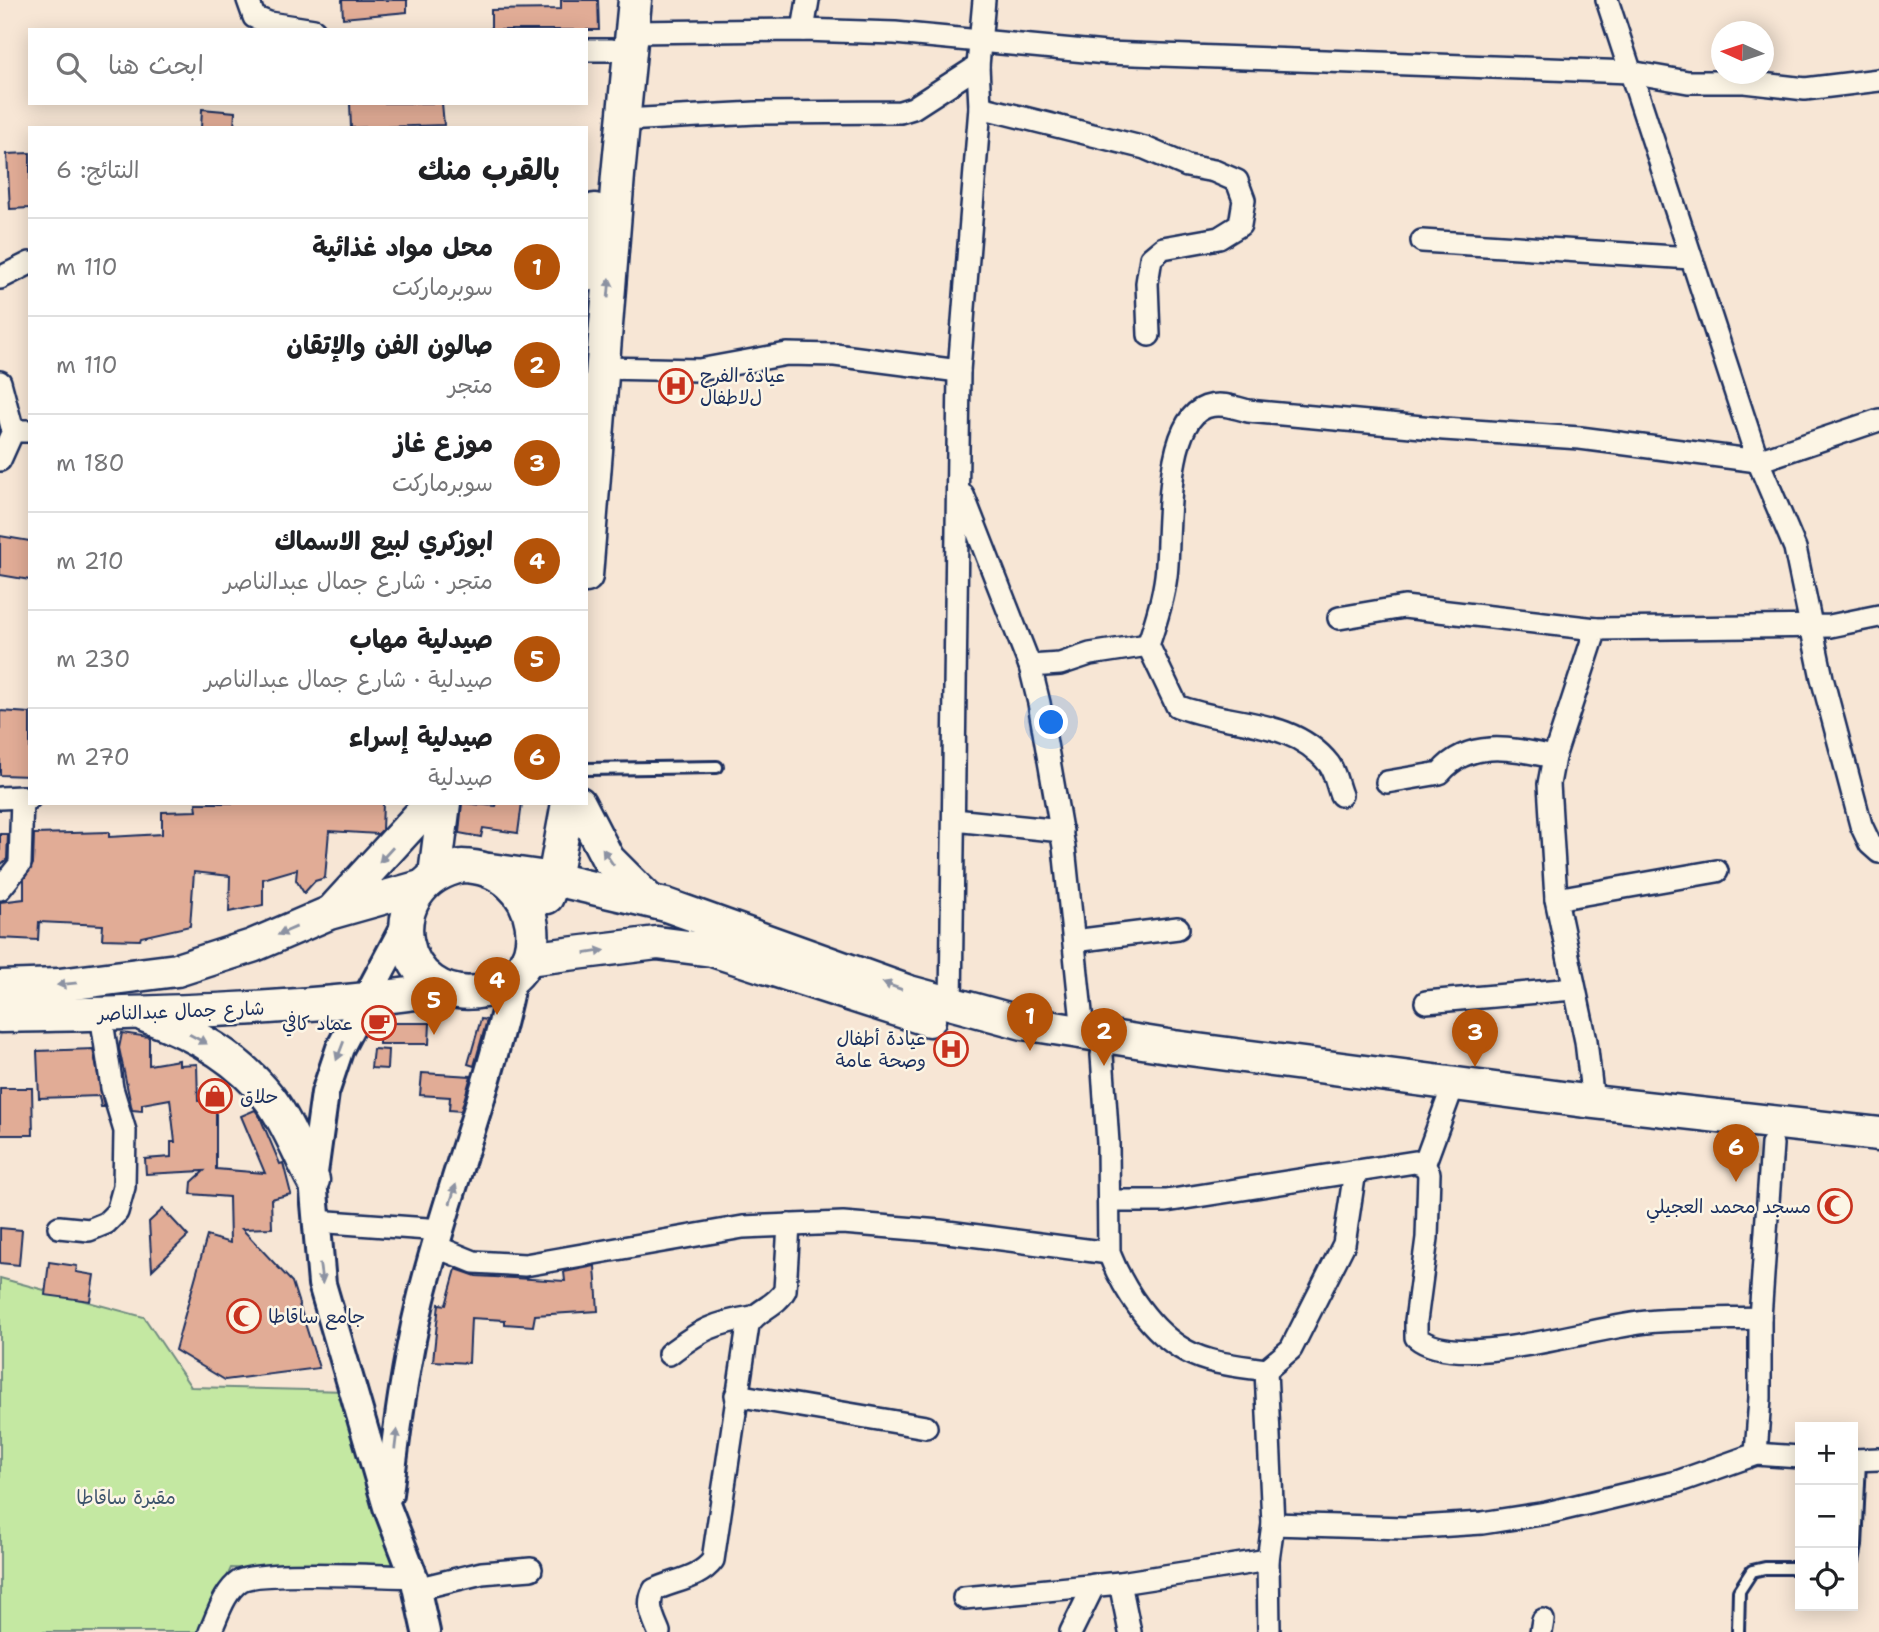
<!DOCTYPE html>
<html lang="ar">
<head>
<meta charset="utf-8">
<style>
  :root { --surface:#fff; --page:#f2f2f2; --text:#202124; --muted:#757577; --line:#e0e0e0; --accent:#b45309 }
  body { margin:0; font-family:"Shantell Sans","Playpen Sans Arabic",sans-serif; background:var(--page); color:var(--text); direction:rtl }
  .controls { position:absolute; right:21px; bottom:21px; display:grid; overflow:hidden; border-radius:0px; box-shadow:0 4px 18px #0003 }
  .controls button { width:63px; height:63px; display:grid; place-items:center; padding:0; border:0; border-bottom:2px solid var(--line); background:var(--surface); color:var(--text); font:35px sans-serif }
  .compass { position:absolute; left:1711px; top:21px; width:63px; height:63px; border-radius:50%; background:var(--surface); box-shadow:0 4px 18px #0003; rotate:273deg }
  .you { position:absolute; left:1052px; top:723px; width:24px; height:24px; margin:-18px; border:5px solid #fff; border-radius:50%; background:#1a73e8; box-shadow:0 0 0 10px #1a73e833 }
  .badge { display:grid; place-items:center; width:46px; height:46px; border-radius:50%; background:var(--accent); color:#fff; font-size:23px; font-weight:700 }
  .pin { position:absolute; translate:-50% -58px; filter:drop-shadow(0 2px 4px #0008) }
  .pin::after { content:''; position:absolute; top:37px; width:24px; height:21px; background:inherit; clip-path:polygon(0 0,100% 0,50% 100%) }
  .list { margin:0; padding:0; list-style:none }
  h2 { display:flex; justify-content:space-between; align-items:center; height:91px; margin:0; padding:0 28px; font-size:30px }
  h2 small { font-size:23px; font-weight:400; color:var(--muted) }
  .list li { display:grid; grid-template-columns:46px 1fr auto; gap:21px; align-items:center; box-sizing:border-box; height:98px; padding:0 28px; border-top:2px solid var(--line) }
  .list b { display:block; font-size:26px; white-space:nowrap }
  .list p { margin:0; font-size:23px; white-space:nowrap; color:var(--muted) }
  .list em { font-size:23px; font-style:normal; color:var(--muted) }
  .icon { flex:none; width:38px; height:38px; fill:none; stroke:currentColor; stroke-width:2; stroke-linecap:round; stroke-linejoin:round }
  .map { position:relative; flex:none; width:1879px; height:1632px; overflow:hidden; direction:ltr }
  .search { position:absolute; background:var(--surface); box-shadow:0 4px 18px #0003; left:28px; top:28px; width:560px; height:77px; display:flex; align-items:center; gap:18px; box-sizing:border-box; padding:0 24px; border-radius:0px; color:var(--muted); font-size:26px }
  .panel { position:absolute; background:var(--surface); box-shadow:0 4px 18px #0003; left:28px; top:126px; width:560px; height:679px; border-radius:0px; direction:rtl }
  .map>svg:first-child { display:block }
  .green { fill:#c4e8a2; stroke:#708c80; stroke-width:2 }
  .building { fill:#e1ac96; stroke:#1b2f5e; stroke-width:2 }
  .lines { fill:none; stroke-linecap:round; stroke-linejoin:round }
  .service-casing { stroke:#1b2f5e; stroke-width:16 }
  .minor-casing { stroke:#1b2f5e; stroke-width:26 }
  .tertiary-casing { stroke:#1b2f5e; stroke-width:32 }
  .secondary-casing { stroke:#1b2f5e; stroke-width:37 }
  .service { stroke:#fcf5e5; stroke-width:10 }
  .minor { stroke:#fcf5e5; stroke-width:21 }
  .tertiary { stroke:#fcf5e5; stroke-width:26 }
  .secondary { stroke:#fcf5e5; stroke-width:32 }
  .oneway { fill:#8c92a2 }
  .labels { text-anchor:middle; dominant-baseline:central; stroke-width:5; stroke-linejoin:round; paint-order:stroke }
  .poi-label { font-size:19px; fill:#1b2f5e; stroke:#fcf5e5; text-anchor:start }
  .street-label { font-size:19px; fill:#1b2f5e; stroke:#fcf5e5 }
  .park-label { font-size:19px; fill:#3d546c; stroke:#fcf5e5 }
</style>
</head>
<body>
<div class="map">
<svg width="1879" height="1632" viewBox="0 0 1879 1632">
  <rect width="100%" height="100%" fill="#f7e6d5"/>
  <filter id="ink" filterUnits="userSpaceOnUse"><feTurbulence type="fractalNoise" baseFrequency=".0143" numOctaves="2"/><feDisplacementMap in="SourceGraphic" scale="14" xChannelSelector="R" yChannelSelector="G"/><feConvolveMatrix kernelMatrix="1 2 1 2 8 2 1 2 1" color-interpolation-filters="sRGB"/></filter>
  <g filter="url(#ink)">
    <polygon class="green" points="0,1278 144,1317 191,1387 348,1391 402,1574 231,1568 202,1632 0,1632"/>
    <g class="building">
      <polygon points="342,0 407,0 407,12 343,18"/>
      <polygon points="561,0 598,0 599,30 491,30 491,10 561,9"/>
      <polygon points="350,103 442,103 444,125 351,128"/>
      <polygon points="202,109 235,112 234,128 201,128"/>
      <polygon points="30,153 30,208 10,209 7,154"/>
      <polygon points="0,536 30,541 30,580 0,575"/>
      <polygon points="0,711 30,713 30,776 0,775"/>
      <polygon points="196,803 383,803 382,830 378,834 329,831 325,878 315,881 304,893 296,880 297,869 263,879 263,905 229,912 230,876 194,872 190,926 141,937 140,940 102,939 103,925 39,922 38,940 0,938 0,902 24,899 24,879 33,864 34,834 109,832 109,837 162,834 162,812 197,811"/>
      <polygon points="462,803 496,806 497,803 522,803 518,833 483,828 481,837 459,833"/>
      <polygon points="0,834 8,834 7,859 0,865"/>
      <polygon points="481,1019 487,1020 474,1066 468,1064"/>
      <polygon points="379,1023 430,1023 429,1044 379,1044"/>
      <polygon points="122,1033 149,1037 149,1065 179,1060 179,1065 197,1064 198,1101 216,1100 216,1169 265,1173 241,1116 255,1110 260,1117 280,1164 283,1163 291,1194 271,1199 272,1228 242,1229 292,1282 319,1368 225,1380 175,1350 207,1236 230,1243 229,1197 191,1194 192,1182 204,1171 146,1174 145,1159 171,1157 171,1142 175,1142 170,1099 142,1104 142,1111 132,1110 119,1048"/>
      <polygon points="93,1049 104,1107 101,1107 99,1096 39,1098 37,1051"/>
      <polygon points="373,1049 388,1050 387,1069 371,1068"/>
      <polygon points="422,1073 471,1076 461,1111 449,1110 450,1097 420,1095"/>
      <polygon points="0,1088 32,1088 33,1135 0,1135"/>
      <polygon points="163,1209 188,1236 152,1270 149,1222"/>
      <polygon points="0,1228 22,1230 19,1265 0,1263"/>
      <polygon points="49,1262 77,1266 76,1272 94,1275 90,1301 45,1295"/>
      <polygon points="595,1266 598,1311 535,1315 533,1326 505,1324 505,1320 471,1318 469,1363 433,1361 439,1304 446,1305 456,1269 476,1276 565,1281 564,1272"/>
    </g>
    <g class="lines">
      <g class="service-casing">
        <g id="service">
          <polyline points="586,769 717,767"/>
          <polyline points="1853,1561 1856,1546 1860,1461"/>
          <polyline points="1738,1632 1739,1591 1752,1571 1765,1568 1800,1568"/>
        </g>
      </g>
      <g class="minor-casing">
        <g id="minor">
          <polyline points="248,0 254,17 269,23 314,30"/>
          <polyline points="1607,0 1758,461 1795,548 1822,678 1861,825 1870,844 1879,852"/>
          <polyline points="803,30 808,0"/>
          <polyline points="633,32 803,30 895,33 1106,53 1630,72 1688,82 1745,82 1805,89 1879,80"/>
          <polyline points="586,50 612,50"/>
          <polyline points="980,107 1145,148 1187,166 1214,171 1237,181 1244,200 1240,225 1219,238 1163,248 1151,258 1147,283 1149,335"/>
          <polyline points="624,120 756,113 900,112 913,108 978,66"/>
          <polyline points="1422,241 1691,258"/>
          <polyline points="0,278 30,263"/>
          <polyline points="602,368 699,370 787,354 835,355 959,371"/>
          <polyline points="0,382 13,431"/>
          <polyline points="0,460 13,431 30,431"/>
          <polyline points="963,495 1030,666 1039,703 1064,847 1083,1032"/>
          <polyline points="1339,618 1404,607 1596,629"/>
          <polyline points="1030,666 1060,664 1090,654 1148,645"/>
          <path d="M1387,782l53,-9c29,-35 74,-24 114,-16"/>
          <path d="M1341,795c-4,-10 -6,-23 -12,-31 -37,-47 -101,-38 -152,-58l-29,-61c8,-23 15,-45 18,-69 5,-37 -4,-153 40,-169 14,-5 28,0 42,4l196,18 136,9 178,23 121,-41"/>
          <polyline points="0,798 22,797"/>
          <polyline points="954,820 1062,831"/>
          <polyline points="0,889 20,864 22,797 30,798"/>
          <polyline points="1556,899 1717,871"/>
          <polyline points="1074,941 1178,928"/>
          <polyline points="1426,1002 1573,989"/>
          <polyline points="951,1006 959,371 980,107 978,66 984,0"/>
          <path d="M1102,1055l6,88 1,110c14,36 42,79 77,98 23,13 54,15 80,19l25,-21 53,-105 11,-73"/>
          <polyline points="1593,1102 1586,1041 1556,899 1549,784 1554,757 1596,629 1830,626 1879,616"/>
          <polyline points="1424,1165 1449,1097"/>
          <path d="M1109,1201h57l249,-39 9,3 5,8 -2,65 -11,83v16c42,36 176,-10 231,-15 37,-3 75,-3 113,-4"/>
          <polyline points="315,1221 442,1230"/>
          <polyline points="59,1227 89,1230 106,1223 117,1212 124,1187 125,1131 112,1088 101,1014"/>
          <polyline points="437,1247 474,1262 525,1265 743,1227 843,1223 940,1231 1109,1253"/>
          <path d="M669,1354c32,-24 44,-31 84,-37"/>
          <polyline points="1266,1370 1273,1524 1268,1560 1269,1632"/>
          <polyline points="736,1395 926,1427"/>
          <polyline points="1756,1454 1760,1398 1760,1318 1772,1144"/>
          <polyline points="1853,1460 1879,1459"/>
          <polyline points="1273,1524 1404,1528 1482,1523 1547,1513 1677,1482 1756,1454 1800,1457"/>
          <polyline points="1120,1583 1130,1632"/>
          <polyline points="416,1589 482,1573 531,1569"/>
          <polyline points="964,1598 1120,1583 1268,1560"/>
          <path d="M210,1632c8,-17 14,-40 30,-51 18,-11 145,-5 174,-4"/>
          <path d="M659,1632c-6,-15 -13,-27 -5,-42 20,-10 45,-11 59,-30l35,-235c9,-16 28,-18 37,-35l4,-65"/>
          <polyline points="1071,1632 1094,1585"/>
          <polyline points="1541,1632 1543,1620"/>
        </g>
      </g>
      <g class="tertiary-casing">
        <g id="tertiary">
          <polyline points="405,925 340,1048 325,1093 313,1180 322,1284 387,1507 414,1577 426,1632"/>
          <path d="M389,1494c8,-65 16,-130 32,-195 26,-107 68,-208 91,-318"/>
        </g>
      </g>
      <g class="secondary-casing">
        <g id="secondary">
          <polyline points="586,275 595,210"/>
          <polyline points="586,576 618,175 635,0"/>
          <polyline points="579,803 608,859 649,900"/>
          <path d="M462,866c81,1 97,111 22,125 -86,17 -111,-106 -22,-125z"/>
          <polyline points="490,870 554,879 666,905 909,992 1023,1023 1174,1047 1593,1102 1879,1134"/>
          <polyline points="435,875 444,803"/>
          <polyline points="547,897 554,879 568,803"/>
          <polyline points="333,910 431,803"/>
          <polyline points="527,959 657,943 712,950 929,1020"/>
          <polyline points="0,987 59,985 177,970 252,946 329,913 421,887"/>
          <path d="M0,1016c149,-3 297,-5 445,-27"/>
          <path d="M146,1016c48,17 93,42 124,83 18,24 29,55 43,81"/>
        </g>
      </g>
      <use href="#service" class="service"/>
      <use href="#minor" class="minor"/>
      <use href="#tertiary" class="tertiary"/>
      <use href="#secondary" class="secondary"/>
    </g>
    <defs><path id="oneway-solid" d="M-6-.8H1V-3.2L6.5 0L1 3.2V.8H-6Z" transform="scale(1.75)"/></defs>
    <g class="oneway">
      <use href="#oneway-solid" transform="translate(609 288) rotate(-85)"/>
      <use href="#oneway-solid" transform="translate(386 855) rotate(132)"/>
      <use href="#oneway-solid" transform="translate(608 857) rotate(-124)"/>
      <use href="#oneway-solid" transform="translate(287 931) rotate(157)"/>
      <use href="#oneway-solid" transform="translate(595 952) rotate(-9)"/>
      <use href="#oneway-solid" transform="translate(67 984) rotate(174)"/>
      <use href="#oneway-solid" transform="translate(892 986) rotate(-160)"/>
      <use href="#oneway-solid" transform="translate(198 1039) rotate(29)"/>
      <use href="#oneway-solid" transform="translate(340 1051) rotate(111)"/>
      <use href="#oneway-solid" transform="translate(453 1194) rotate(-73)"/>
      <use href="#oneway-solid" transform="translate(321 1274) rotate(82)"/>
      <use href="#oneway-solid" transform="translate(396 1439) rotate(-83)"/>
    </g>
  </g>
  <defs>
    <g id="hospital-ring" transform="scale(1.75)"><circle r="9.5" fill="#fcf5e5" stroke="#c8321e" stroke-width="1.5"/><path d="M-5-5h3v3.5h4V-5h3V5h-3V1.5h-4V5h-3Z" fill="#c8321e"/></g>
    <g id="cafe-ring" transform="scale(1.75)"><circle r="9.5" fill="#fcf5e5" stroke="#c8321e" stroke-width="1.5"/><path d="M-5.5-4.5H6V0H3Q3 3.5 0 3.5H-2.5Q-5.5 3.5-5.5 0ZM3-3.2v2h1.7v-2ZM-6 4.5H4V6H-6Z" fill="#c8321e"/></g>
    <g id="shop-ring" transform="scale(1.75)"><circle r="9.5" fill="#fcf5e5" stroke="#c8321e" stroke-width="1.5"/><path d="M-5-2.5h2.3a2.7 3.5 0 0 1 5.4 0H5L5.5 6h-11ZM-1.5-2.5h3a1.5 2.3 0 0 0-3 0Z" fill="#c8321e"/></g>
    <g id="mosque-ring" transform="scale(1.75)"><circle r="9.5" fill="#fcf5e5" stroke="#c8321e" stroke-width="1.5"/><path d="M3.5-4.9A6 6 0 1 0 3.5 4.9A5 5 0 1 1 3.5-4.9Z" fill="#c8321e"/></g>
  </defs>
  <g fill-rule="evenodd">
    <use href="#hospital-ring" x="676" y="386"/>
    <use href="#cafe-ring" x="379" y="1023"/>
    <use href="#hospital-ring" x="951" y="1049"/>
    <use href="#shop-ring" x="215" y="1096"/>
    <use href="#mosque-ring" x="1835" y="1206"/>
    <use href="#mosque-ring" x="244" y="1316"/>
  </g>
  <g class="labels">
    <g class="poi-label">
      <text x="700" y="375">عيادة الفرح<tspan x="700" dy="22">لﻻطفال</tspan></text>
      <text x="354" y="1023" text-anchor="end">عماد كافي</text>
      <text x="926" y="1038" text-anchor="end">عيادة أطفال<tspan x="926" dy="22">وصحة عامة</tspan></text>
      <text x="240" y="1096">حلاق</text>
      <text x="1811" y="1206" text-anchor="end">مسجد محمد العجيلي</text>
      <text x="268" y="1316">جامع ساقاطا</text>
    </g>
    <g class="street-label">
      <text transform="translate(181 1011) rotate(-2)">شارع جمال عبدالناصر</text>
    </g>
    <g class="park-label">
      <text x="126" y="1497">مقبرة ساقاطا</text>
    </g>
  </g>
</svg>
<div class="controls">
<button>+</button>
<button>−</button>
<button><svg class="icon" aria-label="locate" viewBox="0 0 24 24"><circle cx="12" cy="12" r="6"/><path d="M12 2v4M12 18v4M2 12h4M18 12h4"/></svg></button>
</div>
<svg class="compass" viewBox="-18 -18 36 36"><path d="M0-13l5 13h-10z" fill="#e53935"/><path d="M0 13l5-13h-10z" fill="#757577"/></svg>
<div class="you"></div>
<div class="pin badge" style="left:1030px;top:1051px">1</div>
<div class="pin badge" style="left:1104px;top:1066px">2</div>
<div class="pin badge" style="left:1475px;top:1067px">3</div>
<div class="pin badge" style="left:497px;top:1015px">4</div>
<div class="pin badge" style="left:434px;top:1035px">5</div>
<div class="pin badge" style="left:1736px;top:1182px">6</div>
<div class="search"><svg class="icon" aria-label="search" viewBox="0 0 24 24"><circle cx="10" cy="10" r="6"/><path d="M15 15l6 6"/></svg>ابحث هنا</div>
<section class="panel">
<h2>بالقرب منك<small>النتائج: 6</small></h2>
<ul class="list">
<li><span class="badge">1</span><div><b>محل مواد غذائية</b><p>سوبرماركت</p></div><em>110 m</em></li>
<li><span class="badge">2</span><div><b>صالون الفن والإتقان</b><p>متجر</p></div><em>110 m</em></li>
<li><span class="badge">3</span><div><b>موزع غاز</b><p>سوبرماركت</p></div><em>180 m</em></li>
<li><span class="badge">4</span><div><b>ابوزكري لبيع اﻻسماك</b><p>متجر · شارع جمال عبدالناصر</p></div><em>210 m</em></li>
<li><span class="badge">5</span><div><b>صيدلية مهاب</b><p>صيدلية · شارع جمال عبدالناصر</p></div><em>230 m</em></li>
<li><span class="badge">6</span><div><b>صيدلية إسراء</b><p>صيدلية</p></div><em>270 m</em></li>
</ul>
</section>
</div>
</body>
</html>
